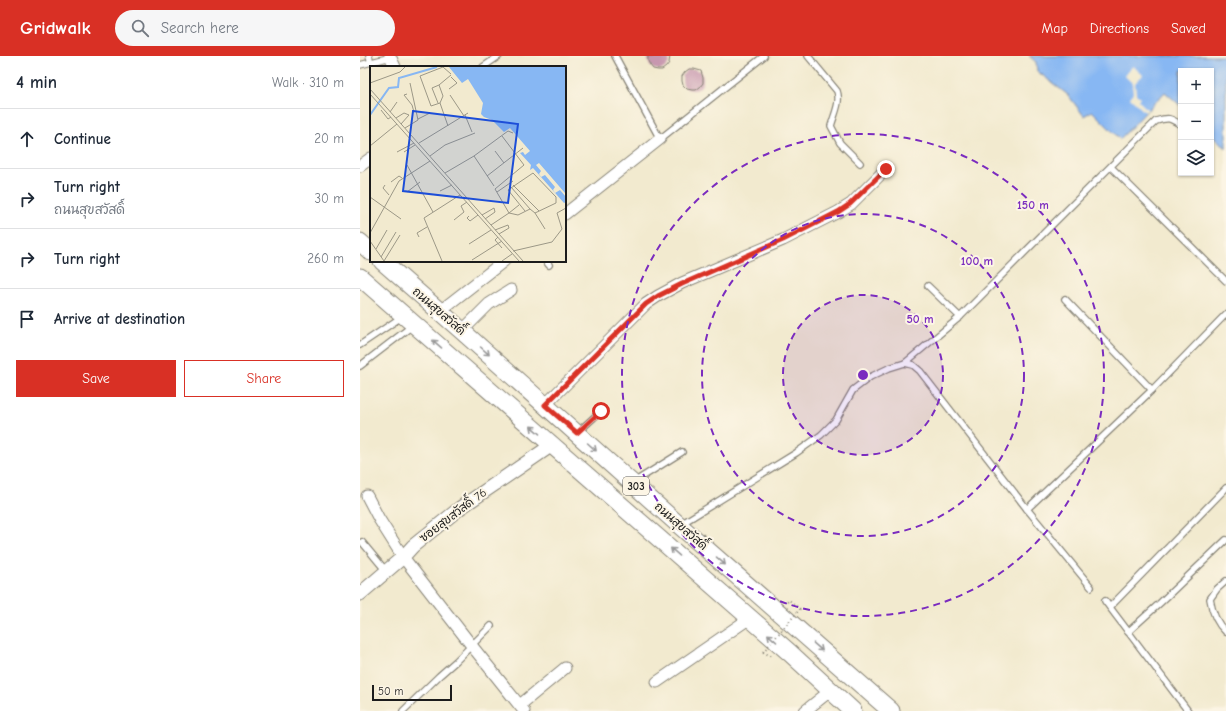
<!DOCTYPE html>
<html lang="en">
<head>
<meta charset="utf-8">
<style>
  :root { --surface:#fff; --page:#f6f6f7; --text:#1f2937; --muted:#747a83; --line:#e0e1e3; --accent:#d93025 }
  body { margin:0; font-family:"Comic Neue","Playpen Sans Thai",sans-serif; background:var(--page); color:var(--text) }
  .controls { position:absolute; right:12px; top:12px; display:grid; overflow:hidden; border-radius:0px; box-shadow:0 1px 3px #0004 }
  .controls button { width:36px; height:36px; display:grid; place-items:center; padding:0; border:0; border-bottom:1px solid var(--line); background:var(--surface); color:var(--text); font:20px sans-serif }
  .scale { position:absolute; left:12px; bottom:10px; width:80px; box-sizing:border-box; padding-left:4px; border:2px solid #1c1c1c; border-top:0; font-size:11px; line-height:14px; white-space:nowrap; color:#1c1c1c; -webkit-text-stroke:3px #fcf5e5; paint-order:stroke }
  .stop { position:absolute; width:12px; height:12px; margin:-9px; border:3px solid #d93025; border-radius:50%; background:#fff }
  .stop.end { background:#d93025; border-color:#fff; box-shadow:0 1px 4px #0008 }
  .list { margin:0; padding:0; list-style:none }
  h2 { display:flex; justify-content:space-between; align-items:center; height:52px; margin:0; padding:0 16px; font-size:17px }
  h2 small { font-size:13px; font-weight:400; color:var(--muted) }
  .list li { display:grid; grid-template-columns:26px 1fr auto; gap:12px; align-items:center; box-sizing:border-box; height:60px; padding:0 16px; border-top:1px solid var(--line) }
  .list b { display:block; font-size:15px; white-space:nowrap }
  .list p { margin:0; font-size:13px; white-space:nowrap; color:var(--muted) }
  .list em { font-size:13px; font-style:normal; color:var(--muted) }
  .actions { display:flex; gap:8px; padding:12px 16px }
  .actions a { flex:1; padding:9px 0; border:1px solid var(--accent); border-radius:0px; text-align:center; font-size:14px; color:var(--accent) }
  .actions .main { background:var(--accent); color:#fff }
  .icon { flex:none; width:22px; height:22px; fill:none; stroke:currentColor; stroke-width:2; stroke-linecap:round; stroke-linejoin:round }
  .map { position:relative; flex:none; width:866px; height:655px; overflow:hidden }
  header { display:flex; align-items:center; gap:24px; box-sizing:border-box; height:56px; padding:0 20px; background:var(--accent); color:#fff }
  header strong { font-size:19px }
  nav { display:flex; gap:22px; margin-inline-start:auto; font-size:14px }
  .search { width:280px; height:36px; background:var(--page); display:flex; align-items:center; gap:10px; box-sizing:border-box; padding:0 14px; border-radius:22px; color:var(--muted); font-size:15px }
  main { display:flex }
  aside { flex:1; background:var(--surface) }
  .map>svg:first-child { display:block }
  .water { fill:#87b7f3; stroke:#526a88 }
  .pier { fill:#f2eacf }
  .building { fill:#c797af }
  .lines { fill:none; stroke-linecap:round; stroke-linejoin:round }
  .service-casing { stroke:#878376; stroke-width:8 }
  .minor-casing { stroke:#878376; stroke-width:13 }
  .tertiary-casing { stroke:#878376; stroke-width:15 }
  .primary-casing { stroke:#878376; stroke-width:19 }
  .path { stroke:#878376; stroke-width:2; stroke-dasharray:1 3; stroke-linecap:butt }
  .service { stroke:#fff; stroke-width:5.5 }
  .minor { stroke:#fff; stroke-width:11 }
  .tertiary { stroke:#fff; stroke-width:13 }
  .primary { stroke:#fff; stroke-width:17 }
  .path-bridge { stroke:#878376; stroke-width:2; stroke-dasharray:1 3; stroke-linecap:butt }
  .oneway { stroke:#999 }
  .route { stroke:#d93025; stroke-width:5 }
  .ring { fill:none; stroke:#7b2cbf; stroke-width:2; stroke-dasharray:7 5 }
  .labels { text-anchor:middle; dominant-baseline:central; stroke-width:4; stroke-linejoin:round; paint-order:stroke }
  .shield { fill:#fcf5e5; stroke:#5f5d58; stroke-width:1 }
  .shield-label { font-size:11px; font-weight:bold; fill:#1c1c1c }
  .street-label { font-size:12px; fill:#1c1c1c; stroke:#fcf5e5 }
  .inset-river { fill:none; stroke:#87b7f3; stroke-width:2 }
  .inset-road { fill:none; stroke:#9c9887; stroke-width:1 }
  .view { fill:#1d4ed8; fill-opacity:0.15; stroke:#1d4ed8; stroke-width:2 }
  .inset-edge { fill:none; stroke:#1c1c1c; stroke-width:2 }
  .centre { fill:#7b2cbf; stroke:#fcf5e5; stroke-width:2 }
  .ring-label { font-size:12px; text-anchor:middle; font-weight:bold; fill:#7b2cbf; stroke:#fcf5e5; stroke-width:4; stroke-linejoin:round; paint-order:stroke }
</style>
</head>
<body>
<header>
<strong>Gridwalk</strong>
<div class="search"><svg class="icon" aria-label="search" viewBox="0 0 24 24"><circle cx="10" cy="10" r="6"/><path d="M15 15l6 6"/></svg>Search here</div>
<nav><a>Map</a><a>Directions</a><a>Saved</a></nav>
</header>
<main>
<aside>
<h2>4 min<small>Walk · 310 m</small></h2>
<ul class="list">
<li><svg class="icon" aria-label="ahead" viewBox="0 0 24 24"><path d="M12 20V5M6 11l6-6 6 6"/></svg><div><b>Continue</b></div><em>20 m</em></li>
<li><svg class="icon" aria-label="right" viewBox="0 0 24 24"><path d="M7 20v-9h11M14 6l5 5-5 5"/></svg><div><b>Turn right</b><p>ถนนสุขสวัสดิ์</p></div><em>30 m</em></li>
<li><svg class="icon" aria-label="right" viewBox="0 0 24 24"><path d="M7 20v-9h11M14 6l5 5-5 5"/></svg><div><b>Turn right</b></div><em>260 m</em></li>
<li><svg class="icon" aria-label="arrive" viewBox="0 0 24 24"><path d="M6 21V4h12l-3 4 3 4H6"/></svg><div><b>Arrive at destination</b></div></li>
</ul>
<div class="actions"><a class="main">Save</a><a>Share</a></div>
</aside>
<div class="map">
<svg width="866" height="655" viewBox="0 0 866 655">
  <rect width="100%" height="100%" fill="#fcf5e5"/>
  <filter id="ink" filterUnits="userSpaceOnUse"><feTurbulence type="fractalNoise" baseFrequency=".025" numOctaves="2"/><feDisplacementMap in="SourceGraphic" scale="8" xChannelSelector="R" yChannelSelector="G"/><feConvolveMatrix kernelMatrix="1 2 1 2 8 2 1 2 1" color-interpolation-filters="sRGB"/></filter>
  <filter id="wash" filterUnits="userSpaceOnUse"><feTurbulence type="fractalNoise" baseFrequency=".012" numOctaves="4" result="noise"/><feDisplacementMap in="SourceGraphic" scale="16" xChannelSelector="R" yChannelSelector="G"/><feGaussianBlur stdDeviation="0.9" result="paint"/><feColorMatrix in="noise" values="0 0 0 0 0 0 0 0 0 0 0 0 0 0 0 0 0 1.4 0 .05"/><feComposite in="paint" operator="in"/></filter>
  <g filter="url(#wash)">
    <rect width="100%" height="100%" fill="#f2eacf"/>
    <polygon class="water" points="669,0 866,0 866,92 851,78 851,15 821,15 821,50 805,36 760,83 732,55 724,60 708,39 677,15 676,6"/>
    <polygon class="pier" points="773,10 783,19 775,27 776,38 780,41 778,44 788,54 785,56 770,42 773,37 772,27 764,19"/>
    <g id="blocks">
      <g class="building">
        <polygon points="288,0 310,0 309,7 306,11 302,14 298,14 293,13 290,9 288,5"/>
        <polygon points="329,13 334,13 341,15 343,22 343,27 340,31 336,34 332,34 327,33 323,29 322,25 322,20 325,16"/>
      </g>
    </g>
  </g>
  <g filter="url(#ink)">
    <use href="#blocks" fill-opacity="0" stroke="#878376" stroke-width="1"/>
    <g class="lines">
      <g class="service-casing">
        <g id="service">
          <polyline points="9,0 11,6"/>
          <polyline points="255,0 300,83 404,0"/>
          <path d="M448,0l29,35c4,11 -3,24 -6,35l9,17 20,20"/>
          <polyline points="0,9 31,1"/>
          <polyline points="123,11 139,0"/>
          <polyline points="751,111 866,225"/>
          <polyline points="186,205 189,209"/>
          <polyline points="568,230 600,261"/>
          <polyline points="705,243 792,334"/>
          <polyline points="0,289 43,260"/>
          <path d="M545,307l55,-46 196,-196c13,-4 14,-3 25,4"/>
          <polyline points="0,310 52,270"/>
          <polyline points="218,376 241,355"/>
          <polyline points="274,426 322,396"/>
          <polyline points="667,453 792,334 866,258"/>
          <polyline points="321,468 436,397 461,379 476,364 493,334 510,321 529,312 545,307 553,309 560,315 667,453 731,531"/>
          <polyline points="2,486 26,515"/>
          <path d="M866,525l-9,8 -7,10c2,13 6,24 16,33"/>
          <polyline points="745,545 828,655"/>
          <polyline points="750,551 866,432"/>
          <polyline points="768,576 800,547 866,484"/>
          <polyline points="43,655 79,620 96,605 131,570"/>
        </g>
      </g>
      <g class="minor-casing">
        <g id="minor">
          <polyline points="30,0 35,11"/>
          <polyline points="0,110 11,102"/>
          <polyline points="205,158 300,83"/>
          <polyline points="80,255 144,205"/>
          <polyline points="102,275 129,248 151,234"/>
          <polyline points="185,349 286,248 298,240 322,227 423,184 478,156 491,148 526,113"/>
          <polyline points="7,440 19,463 43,501 112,590 164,655"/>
          <polyline points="297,626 390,562"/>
          <polyline points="160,649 205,612"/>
          <polyline points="445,655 470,635"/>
        </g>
      </g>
      <g class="tertiary-casing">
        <polyline id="tertiary" points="0,538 43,501 53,490 100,452 192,389"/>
      </g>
      <g class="primary-casing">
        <g id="primary">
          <polyline points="0,186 11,196"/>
          <polyline points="22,205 102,275 319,469 531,655"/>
          <polyline points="0,221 430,597 493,655"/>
        </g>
      </g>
      <g class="path">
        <polyline points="427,546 429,544 440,553"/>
        <polyline points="403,596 413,601"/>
      </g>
      <use href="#service" class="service"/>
      <use href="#minor" class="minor"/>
      <use href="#tertiary" class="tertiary"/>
      <use href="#primary" class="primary"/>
      <polyline class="path-bridge" points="403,596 440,553"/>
    </g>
    <defs><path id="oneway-shaft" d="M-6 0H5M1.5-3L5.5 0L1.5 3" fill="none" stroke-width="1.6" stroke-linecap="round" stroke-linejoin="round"/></defs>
    <g class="oneway">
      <use href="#oneway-shaft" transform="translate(77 288) rotate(-139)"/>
      <use href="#oneway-shaft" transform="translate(125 295) rotate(42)"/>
      <use href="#oneway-shaft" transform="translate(175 374) rotate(-139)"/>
      <use href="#oneway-shaft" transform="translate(232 391) rotate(42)"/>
      <use href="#oneway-shaft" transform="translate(315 496) rotate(-139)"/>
      <use href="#oneway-shaft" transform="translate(361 505) rotate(41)"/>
      <use href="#oneway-shaft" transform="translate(412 582) rotate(-139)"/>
      <use href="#oneway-shaft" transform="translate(458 591) rotate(41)"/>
    </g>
  </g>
  <g class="lines" filter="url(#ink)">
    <polyline class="route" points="241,355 217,377 185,349 286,248 298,240 322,228 423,184 478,156 490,148 526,113"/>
  </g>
  <circle cx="503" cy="319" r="80" fill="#7b2cbf" fill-opacity=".12"/>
  <g class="ring">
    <circle cx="503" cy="319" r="80"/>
    <circle cx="503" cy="319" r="161"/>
    <circle cx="503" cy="319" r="241"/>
  </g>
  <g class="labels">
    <rect class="shield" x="263" y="421" width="26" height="18" rx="3"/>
    <g class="shield-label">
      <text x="276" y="430">303</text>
    </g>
    <g class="street-label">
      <text transform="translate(79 255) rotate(41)">ถนนสุขสวัสดิ์</text>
      <text transform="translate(93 459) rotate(-37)">ซอยสุขสวัสดิ์ 76</text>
      <text transform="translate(321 470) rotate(41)">ถนนสุขสวัสดิ์</text>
    </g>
  </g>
  <g transform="translate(10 10)">
    <rect width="196" height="196" fill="#f2eacf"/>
    <path d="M79,1h117v135l-2,1 -31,-35 -3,2 1,-5 -11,-12 3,-1 2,3 5,-4 -20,-23 -6,4 -12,-12 -8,-3 -3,-3 2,-11 -15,-24 -6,4z" fill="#87b7f3"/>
    <path d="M169,97l26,30 1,4 -6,-7 -5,3 -2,-3 2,-3 -10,-12 -4,2 -2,-3 2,-3 -5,-6z" fill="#f2eacf"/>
    <path class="inset-river" d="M0,49l19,-27 9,-1 1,-9 38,-11"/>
    <path class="inset-road" d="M0,17l30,-11 5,-5M0,23l153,172M79,23l8,-6 -6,-6M0,28l149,167M37,28l-3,1 8,10 2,7M80,29l14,21M68,37l-6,-15 7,-3M70,37l-9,3 -11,-30 23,-9 8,7M11,44l7,9 3,-2M20,46l7,-10M95,49l7,17M26,52l8,-5 5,2 -8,9M48,53l12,-6M78,60l-8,-23 3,-7 -4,-11 12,-10M35,62l13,-8 -8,-37M49,77l49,-30M0,80l27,-22M125,85l9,12M27,86l17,-9M34,86l11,-7M60,90l15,-11 30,-12M104,90l34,-25 5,2M37,99l26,47M75,107l29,-17 20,30M117,110l36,-28M21,116l8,-6 3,2M15,119l-2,3 6,7M143,119l26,26M141,121l19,22M125,123l29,-24 -22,-29M125,123l14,24 10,-8M70,125l12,-6M37,126l13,-10M127,126l16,-11M0,131l31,22M165,147l10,16M112,149l12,-7 1,4 -10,7M99,150l-2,2 3,3 8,-6M84,154l10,-8 -3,-6 6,-4M121,159l18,-12 9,2 12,-6 5,4 21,-10v-6l-23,-24 -25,17 17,21M125,164l13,-5 1,3 -10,6M0,167l29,-52 31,-20M49,171l-2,-4 10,-6M128,171l-3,3 7,8M0,175l14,20M99,178l22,-14M6,183l11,-19M143,185l39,-9 10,-13 -5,-16 9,-5M11,191l15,-25M102,194l30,-19M14,195l16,-26M72,195l-18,-43 36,-23M132,195l10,-7"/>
    <path class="view" d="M43,45l105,13 -10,79 -105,-12z"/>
    <rect width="196" height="196" class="inset-edge"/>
  </g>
  <circle cx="503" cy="319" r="6" class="centre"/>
  <g class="ring-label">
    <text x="673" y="153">150 m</text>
    <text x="617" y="209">100 m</text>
    <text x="560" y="267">50 m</text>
  </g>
</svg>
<div class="controls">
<button>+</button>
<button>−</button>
<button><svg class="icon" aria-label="layers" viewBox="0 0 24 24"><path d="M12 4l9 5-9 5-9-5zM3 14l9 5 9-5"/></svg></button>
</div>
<div class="scale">50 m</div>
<div class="stop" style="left:241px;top:355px"></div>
<div class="stop end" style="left:526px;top:113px"></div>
</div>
</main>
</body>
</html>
